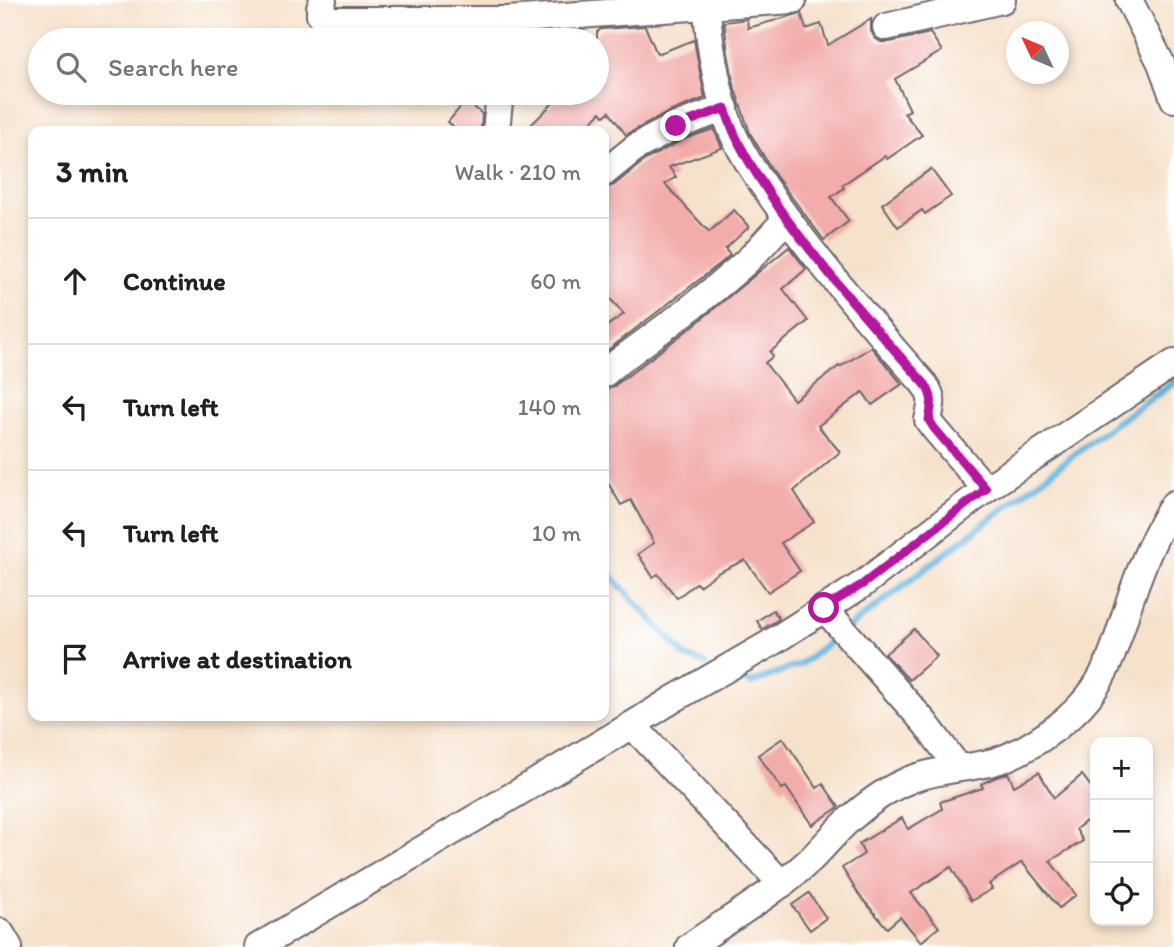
<!DOCTYPE html>
<html lang="en">
<head>
<meta charset="utf-8">
<style>
  :root { --surface:#fff; --page:#f2f2f2; --text:#202124; --muted:#757577; --line:#e0e0e0 }
  body { margin:0; font-family:Itim,sans-serif; background:var(--page); color:var(--text) }
  .controls { position:absolute; right:21px; bottom:21px; display:grid; overflow:hidden; border-radius:14px; box-shadow:0 4px 10px #0003 }
  .controls button { width:63px; height:63px; display:grid; place-items:center; padding:0; border:0; border-bottom:2px solid var(--line); background:var(--surface); color:var(--text); font:35px sans-serif }
  .compass { position:absolute; left:1006px; top:21px; width:63px; height:63px; border-radius:50%; background:var(--surface); box-shadow:0 4px 10px #0003; rotate:314deg }
  .stop { position:absolute; width:21px; height:21px; margin:-16px; border:5px solid #b5179e; border-radius:50%; background:#fff }
  .stop.end { background:#b5179e; border-color:#fff; box-shadow:0 2px 7px #0008 }
  .list { margin:0; padding:0; list-style:none }
  h2 { display:flex; justify-content:space-between; align-items:center; height:91px; margin:0; padding:0 28px; font-size:30px }
  h2 small { font-size:23px; font-weight:400; color:var(--muted) }
  .list li { display:grid; grid-template-columns:46px 1fr auto; gap:21px; align-items:center; box-sizing:border-box; height:126px; padding:0 28px; border-top:2px solid var(--line) }
  .list b { display:block; font-size:26px; white-space:nowrap }
  .list em { font-size:23px; font-style:normal; color:var(--muted) }
  .icon { flex:none; width:38px; height:38px; fill:none; stroke:currentColor; stroke-width:2; stroke-linecap:round; stroke-linejoin:round }
  .map { position:relative; flex:none; width:1174px; height:947px; overflow:hidden }
  .search { position:absolute; background:var(--surface); box-shadow:0 4px 10px #0003; left:28px; top:28px; width:581px; height:77px; display:flex; align-items:center; gap:18px; box-sizing:border-box; padding:0 24px; border-radius:38px; color:var(--muted); font-size:26px }
  .panel { position:absolute; background:var(--surface); box-shadow:0 4px 10px #0003; left:28px; top:126px; width:581px; height:595px; border-radius:14px }
  .map>svg:first-child { display:block }
  .lines { fill:none; stroke-linecap:round; stroke-linejoin:round }
  .stream { stroke:#60b1db; stroke-width:7 }
  .building { fill:#f2acaa }
  .minor-casing { stroke:#6c656d; stroke-width:30 }
  .minor { stroke:#fff; stroke-width:26 }
  .route { stroke:#b5179e; stroke-width:9 }
</style>
</head>
<body>
<div class="map">
<svg width="1174" height="947" viewBox="0 0 1174 947">
  <rect width="100%" height="100%" fill="#fff"/>
  <filter id="ink" filterUnits="userSpaceOnUse"><feTurbulence type="fractalNoise" baseFrequency=".0143" numOctaves="2"/><feDisplacementMap in="SourceGraphic" scale="14" xChannelSelector="R" yChannelSelector="G"/><feConvolveMatrix kernelMatrix="1 2 1 2 8 2 1 2 1" color-interpolation-filters="sRGB"/></filter>
  <filter id="wash" filterUnits="userSpaceOnUse"><feTurbulence type="fractalNoise" baseFrequency=".00686" numOctaves="4" result="noise"/><feDisplacementMap in="SourceGraphic" scale="28" xChannelSelector="R" yChannelSelector="G"/><feGaussianBlur stdDeviation="1.57" result="paint"/><feColorMatrix in="noise" values="0 0 0 0 0 0 0 0 0 0 0 0 0 0 0 0 0 1.4 0 .05"/><feComposite in="paint" operator="in"/></filter>
  <g filter="url(#wash)">
    <rect width="100%" height="100%" fill="#f6e1ca"/>
    <g class="lines">
      <g class="stream">
        <polyline points="604,568 685,656 706,664"/>
        <polyline points="731,675 751,683 801,664 1113,425 1174,383"/>
      </g>
    </g>
    <g id="blocks">
      <g class="building">
        <polygon points="801,13 806,29 821,24 828,45 871,19 871,31 875,38 881,42 890,42 930,33 942,51 895,79 910,110 904,113 922,135 887,159 885,156 842,185 844,188 831,197 849,221 824,240 775,175 750,133 735,89 728,53 724,22 747,19 748,28"/>
        <polygon points="645,26 657,54 694,40 705,98 669,112 626,135 609,112 604,116 601,112 582,131 525,131 563,93 597,93 597,32 601,29"/>
        <polygon points="466,100 482,114 481,131 459,131 448,122"/>
        <polygon points="714,129 722,148 669,167 676,177 665,184 709,232 734,210 749,227 725,249 730,255 721,263 604,353 604,328 624,314 604,292 604,188 614,185 645,160 682,140"/>
        <polygon points="931,169 951,196 925,214 922,210 898,227 882,204"/>
        <polygon points="789,247 806,269 783,289 808,321 770,352 773,356 765,363 794,400 839,366 840,367 871,347 902,384 872,405 863,392 818,426 840,452 794,491 814,522 781,543 800,571 768,592 745,560 719,572 699,586 696,583 677,598 658,574 653,577 638,554 654,543 631,500 621,505 604,476 604,389 614,386 693,326"/>
        <polygon points="773,610 779,619 762,629 757,621"/>
        <polygon points="914,629 937,656 909,680 885,654"/>
        <polygon points="783,738 817,788 823,784 839,807 812,825 786,787 782,789 758,755"/>
        <polygon points="1039,772 1054,798 1082,775 1095,792 1095,814 1076,829 1083,841 1050,861 1076,895 1059,908 1022,862 989,884 992,889 971,901 951,867 911,893 939,927 921,942 900,917 887,928 859,895 842,868 864,854 859,844 902,818 908,829 942,809 940,802 983,788 981,784 994,778 1008,773 1014,786"/>
        <polygon points="809,893 826,918 810,930 792,905"/>
      </g>
    </g>
  </g>
  <g filter="url(#ink)">
    <use href="#blocks" fill-opacity="0" stroke="#6c656d" stroke-width="2"/>
    <g class="lines">
      <g class="minor-casing">
        <g id="minor">
          <polyline points="323,0 320,8 320,15 324,19 332,20 507,20 793,0"/>
          <polyline points="1129,0 1161,63 1174,99"/>
          <path d="M707,5c1,37 13,103 29,135 15,30 36,58 56,85 41,55 86,107 132,159 10,14 8,20 4,36l6,8 52,61"/>
          <polyline points="886,27 1002,0"/>
          <polyline points="496,131 500,93"/>
          <polyline points="604,173 636,147 676,126 725,108"/>
          <path d="M604,374l14,-12c43,-32 88,-64 128,-100 14,-13 27,-30 41,-43"/>
          <polyline points="824,608 925,723 958,767"/>
          <polyline points="632,725 782,884"/>
          <polyline points="0,932 9,947"/>
          <polyline points="258,947 632,725 672,700 769,644 863,584 986,489 1174,363"/>
          <path d="M689,947c40,-28 84,-53 120,-86 14,-13 26,-29 41,-42 16,-14 37,-30 57,-38 23,-10 53,-12 77,-17 35,-6 83,-40 105,-68 23,-29 31,-67 43,-102 11,-32 23,-62 42,-90"/>
        </g>
      </g>
      <use href="#minor" class="minor"/>
    </g>
  </g>
  <g class="lines" filter="url(#ink)">
    <path class="route" d="M676,126l49,-18c11,38 34,70 56,103 44,61 93,117 144,173 9,14 7,20 4,36l5,8 52,61 -123,95 -39,24"/>
  </g>
</svg>
<div class="controls">
<button>+</button>
<button>−</button>
<button><svg class="icon" aria-label="locate" viewBox="0 0 24 24"><circle cx="12" cy="12" r="6"/><path d="M12 2v4M12 18v4M2 12h4M18 12h4"/></svg></button>
</div>
<svg class="compass" viewBox="-18 -18 36 36"><path d="M0-13l5 13h-10z" fill="#e53935"/><path d="M0 13l5-13h-10z" fill="#757577"/></svg>
<div class="stop" style="left:824px;top:608px"></div>
<div class="stop end" style="left:676px;top:126px"></div>
<div class="search"><svg class="icon" aria-label="search" viewBox="0 0 24 24"><circle cx="10" cy="10" r="6"/><path d="M15 15l6 6"/></svg>Search here</div>
<section class="panel">
<h2>3 min<small>Walk · 210 m</small></h2>
<ul class="list">
<li><svg class="icon" aria-label="ahead" viewBox="0 0 24 24"><path d="M12 20V5M6 11l6-6 6 6"/></svg><div><b>Continue</b></div><em>60 m</em></li>
<li><svg class="icon" aria-label="left" viewBox="0 0 24 24"><path d="M17 20v-9H6M10 6l-5 5 5 5"/></svg><div><b>Turn left</b></div><em>140 m</em></li>
<li><svg class="icon" aria-label="left" viewBox="0 0 24 24"><path d="M17 20v-9H6M10 6l-5 5 5 5"/></svg><div><b>Turn left</b></div><em>10 m</em></li>
<li><svg class="icon" aria-label="arrive" viewBox="0 0 24 24"><path d="M6 21V4h12l-3 4 3 4H6"/></svg><div><b>Arrive at destination</b></div></li>
</ul>
</section>
</div>
</body>
</html>
